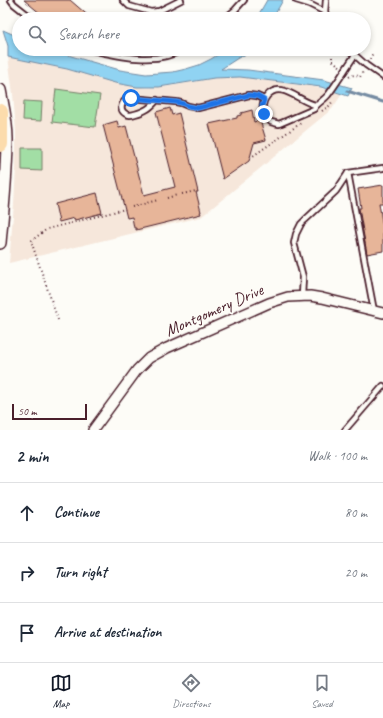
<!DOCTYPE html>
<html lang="en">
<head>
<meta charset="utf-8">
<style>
  :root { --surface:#fff; --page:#f6f6f7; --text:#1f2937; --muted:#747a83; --line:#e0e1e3; --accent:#111827 }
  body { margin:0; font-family:Caveat,sans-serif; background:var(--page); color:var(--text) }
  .scale { position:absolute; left:12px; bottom:10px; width:75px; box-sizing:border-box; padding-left:4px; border:2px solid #4a1f2b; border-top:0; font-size:11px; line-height:14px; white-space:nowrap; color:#4a1f2b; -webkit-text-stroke:3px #fdfcf7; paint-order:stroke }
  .stop { position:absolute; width:12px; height:12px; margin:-9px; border:3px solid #1a73e8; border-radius:50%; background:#fff }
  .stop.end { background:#1a73e8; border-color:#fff; box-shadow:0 1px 4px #0008 }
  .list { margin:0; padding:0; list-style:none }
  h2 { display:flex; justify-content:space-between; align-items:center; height:52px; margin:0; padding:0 16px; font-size:17px }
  h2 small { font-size:13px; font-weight:400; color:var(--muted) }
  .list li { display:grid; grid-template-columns:26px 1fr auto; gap:12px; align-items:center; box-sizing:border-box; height:60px; padding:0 16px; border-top:1px solid var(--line) }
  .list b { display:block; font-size:15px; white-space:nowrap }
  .list em { font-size:13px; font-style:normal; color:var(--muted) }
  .icon { flex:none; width:22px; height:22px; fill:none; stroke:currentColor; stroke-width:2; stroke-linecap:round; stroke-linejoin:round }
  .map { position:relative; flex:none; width:383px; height:430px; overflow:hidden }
  .search { position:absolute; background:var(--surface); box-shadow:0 2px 6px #0003; left:12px; right:12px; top:12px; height:44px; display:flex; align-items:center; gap:10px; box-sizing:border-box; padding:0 14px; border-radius:22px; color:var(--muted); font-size:15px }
  .sheet { height:232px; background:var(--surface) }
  nav { display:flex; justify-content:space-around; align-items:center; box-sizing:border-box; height:56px; border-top:1px solid var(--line); background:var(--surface); font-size:11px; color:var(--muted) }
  nav a { display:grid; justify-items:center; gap:2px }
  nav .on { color:var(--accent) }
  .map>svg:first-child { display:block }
  .built { fill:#f6e7db }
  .green { fill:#a2dea5; stroke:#767e68 }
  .water { fill:#90d3f2; stroke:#748ba2 }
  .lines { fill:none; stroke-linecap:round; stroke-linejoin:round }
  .stream { stroke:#748ba2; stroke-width:3 }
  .building { fill:#e7b599; stroke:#4a1f2b }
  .service-casing { stroke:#4a1f2b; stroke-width:8 }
  .minor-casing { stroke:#4a1f2b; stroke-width:12 }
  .tertiary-casing { stroke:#4a1f2b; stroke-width:14 }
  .motorway-casing { stroke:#4a1f2b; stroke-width:19 }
  .path { stroke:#4a1f2b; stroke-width:2; stroke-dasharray:1 3; stroke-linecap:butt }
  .service { stroke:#fdfcf7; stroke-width:4.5 }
  .minor { stroke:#fdfcf7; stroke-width:9 }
  .tertiary { stroke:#fdfcf7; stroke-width:11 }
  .motorway { stroke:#fcdcac; stroke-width:16 }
  .route { stroke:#1a73e8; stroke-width:5 }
  .labels { text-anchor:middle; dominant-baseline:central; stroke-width:3.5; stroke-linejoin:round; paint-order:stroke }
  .street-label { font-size:17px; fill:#4a1f2b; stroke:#fdfcf7 }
</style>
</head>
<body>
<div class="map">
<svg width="383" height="430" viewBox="0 0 383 430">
  <rect width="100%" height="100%" fill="#fdfcf7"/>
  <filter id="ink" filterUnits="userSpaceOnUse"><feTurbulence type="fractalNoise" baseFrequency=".025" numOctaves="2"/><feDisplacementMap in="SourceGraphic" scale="8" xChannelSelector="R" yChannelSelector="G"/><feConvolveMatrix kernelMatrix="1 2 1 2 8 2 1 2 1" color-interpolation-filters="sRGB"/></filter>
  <g filter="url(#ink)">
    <polygon class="built" points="8,57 67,69 115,83 148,88 170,86 214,78 240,77 315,87 342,94 332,109 201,217 9,263 14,204 16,168 16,131 13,94"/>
    <g class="green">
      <polygon points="56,89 100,95 95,127 52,122"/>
      <polygon points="24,101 42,102 41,121 23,120"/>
      <polygon points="22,148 42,148 42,171 22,170"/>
    </g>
    <g class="water">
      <polygon points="267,0 283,0 274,16 276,17 275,19 256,19"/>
      <polygon points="3,30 19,37 19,49 52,49 71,56 120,70 146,74 173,72 186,69 199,65 211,59 227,49 253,49 248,53 238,58 221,69 248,70 324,80 352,88 348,96 321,87 240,77 214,78 159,87 137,87 115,83 67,69 8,57 8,46"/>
    </g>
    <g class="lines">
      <polyline class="stream" points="347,91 383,102"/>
    </g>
    <g class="building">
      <polygon points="24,0 70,0 92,19 47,19"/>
      <polygon points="170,108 172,115 179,113 198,192 196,192 201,212 200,212 201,214 136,230 136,228 134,228 132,217 127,218 103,125 117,121 119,128 126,126 144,195 175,187 156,112"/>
      <polygon points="252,110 254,122 260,120 266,140 254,143 249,161 223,179 209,124 237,118 237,116 241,115 241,113"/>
      <polygon points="383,185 383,203 379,203 383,228 383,251 367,254 359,208 361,208 358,189"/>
      <polygon points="97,193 102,213 75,220 74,218 59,222 55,204"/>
    </g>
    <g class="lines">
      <g class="service-casing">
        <g id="service">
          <polyline points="11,0 14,4 33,19"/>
          <polyline points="123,0 129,6 151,12 159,11 181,0"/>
          <polyline points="296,0 309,4 325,12"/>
          <polyline points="326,0 325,12 328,19"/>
          <polyline points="224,19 235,10 244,0"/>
          <path d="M88,49c29,7 69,17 95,0"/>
          <polyline points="348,49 366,65 383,77"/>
          <path d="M157,100c-7,8 -11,11 -22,14 -3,1 -6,2 -9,0 -9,-5 -3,-15 5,-16l45,4 5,1 7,3 10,2 51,-13 8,1 7,3"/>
          <path d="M316,105c-16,-2 -35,-26 -49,-9 -6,7 -5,14 -2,21l6,5 8,2 35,-15c3,-6 9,-8 14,-14 9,-12 18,-27 27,-40"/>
          <polyline points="348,173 374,311"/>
          <polyline points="302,296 303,277 294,243 296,234 301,224 305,220 336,191 348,173 383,168"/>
          <polyline points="345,430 383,386"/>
        </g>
      </g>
      <g class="minor-casing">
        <polyline id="minor" points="93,430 137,370 149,358 167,348 269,303 288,297 310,296 322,298 383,313"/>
      </g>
      <g class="tertiary-casing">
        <path id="tertiary" d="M0,90c3,16 7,32 7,49 0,34 -4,69 -7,104"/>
      </g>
      <g class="motorway-casing">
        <polyline id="motorway" points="0,112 0,144"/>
      </g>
      <g class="path">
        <polyline points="332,49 332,60 341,67"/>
        <polyline points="370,59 373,53"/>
        <path d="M349,77c3,-2 7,-3 11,0l4,-7"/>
        <polyline points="322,111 329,106 333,101"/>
        <polyline points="250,158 301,123"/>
        <polyline points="182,194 196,191"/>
        <polyline points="167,198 177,195"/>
        <polyline points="132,207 158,200"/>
        <polyline points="58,320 31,241 47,229 125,209"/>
      </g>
      <use href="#service" class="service"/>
      <use href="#minor" class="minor"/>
      <use href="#tertiary" class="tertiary"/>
      <use href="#motorway" class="motorway"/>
    </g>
  </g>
  <g class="lines" filter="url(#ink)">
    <polyline class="route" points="131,98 176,102 181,103 188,106 198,108 249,95 257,96 264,100 262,106 264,114"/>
  </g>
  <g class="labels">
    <g class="street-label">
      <text transform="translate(214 310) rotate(-24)">Montgomery Drive</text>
    </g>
  </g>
</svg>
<div class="scale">50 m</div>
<div class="stop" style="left:131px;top:98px"></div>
<div class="stop end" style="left:264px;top:114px"></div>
<div class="search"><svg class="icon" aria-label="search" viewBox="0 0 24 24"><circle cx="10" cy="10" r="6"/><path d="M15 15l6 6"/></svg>Search here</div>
</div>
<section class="sheet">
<h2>2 min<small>Walk · 100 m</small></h2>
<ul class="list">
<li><svg class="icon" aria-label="ahead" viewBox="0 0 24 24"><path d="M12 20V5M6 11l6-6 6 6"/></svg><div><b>Continue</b></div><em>80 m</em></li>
<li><svg class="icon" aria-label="right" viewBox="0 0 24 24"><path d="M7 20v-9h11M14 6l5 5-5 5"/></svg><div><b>Turn right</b></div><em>20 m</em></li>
<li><svg class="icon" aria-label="arrive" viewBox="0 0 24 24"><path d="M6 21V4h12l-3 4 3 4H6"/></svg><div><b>Arrive at destination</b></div></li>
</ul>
</section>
<nav>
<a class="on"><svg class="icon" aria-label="map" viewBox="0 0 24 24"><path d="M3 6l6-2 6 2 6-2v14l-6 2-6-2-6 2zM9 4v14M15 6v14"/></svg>Map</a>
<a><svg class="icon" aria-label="directions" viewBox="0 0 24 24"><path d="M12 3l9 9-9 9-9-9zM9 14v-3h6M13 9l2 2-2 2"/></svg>Directions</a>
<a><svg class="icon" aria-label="saved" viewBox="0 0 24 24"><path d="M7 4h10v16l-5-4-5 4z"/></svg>Saved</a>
</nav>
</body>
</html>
